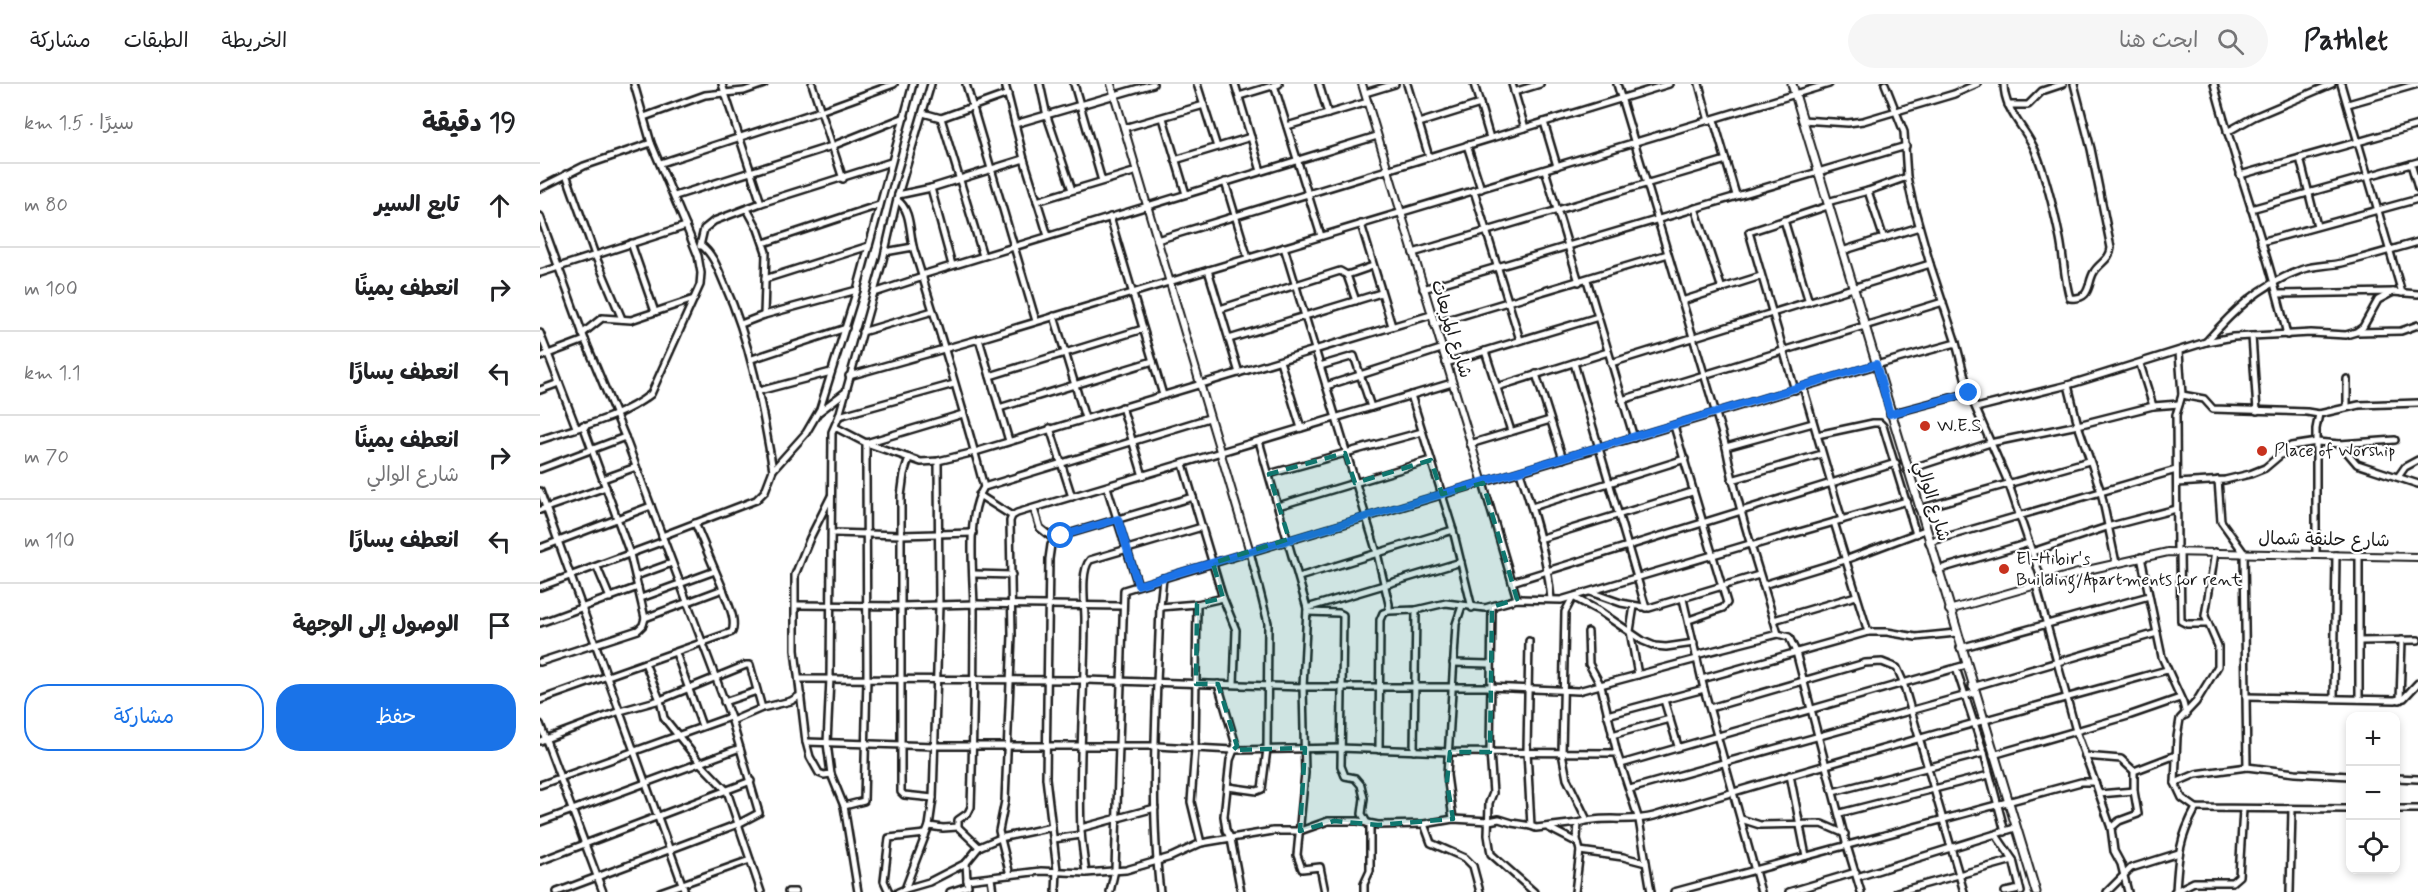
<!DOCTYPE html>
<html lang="ar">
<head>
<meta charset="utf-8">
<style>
  :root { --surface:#fff; --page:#f6f6f6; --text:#202124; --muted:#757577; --line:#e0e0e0; --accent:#1a73e8 }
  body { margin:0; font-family:Mynerve,"Playpen Sans Arabic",sans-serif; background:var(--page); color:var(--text); direction:rtl }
  .controls { position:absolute; right:18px; bottom:18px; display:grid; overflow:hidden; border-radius:12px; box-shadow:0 3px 9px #0003 }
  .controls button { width:54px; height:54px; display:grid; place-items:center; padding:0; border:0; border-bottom:2px solid var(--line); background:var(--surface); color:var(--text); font:30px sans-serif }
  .stop { position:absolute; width:18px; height:18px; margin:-14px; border:4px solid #1a73e8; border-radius:50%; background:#fff }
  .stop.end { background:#1a73e8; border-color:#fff; box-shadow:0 2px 6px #0008 }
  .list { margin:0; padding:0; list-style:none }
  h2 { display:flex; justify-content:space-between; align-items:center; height:78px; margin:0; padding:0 24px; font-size:26px }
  h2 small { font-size:20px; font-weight:400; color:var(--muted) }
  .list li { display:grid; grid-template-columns:39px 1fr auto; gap:18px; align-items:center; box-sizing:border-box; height:84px; padding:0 24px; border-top:2px solid var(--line) }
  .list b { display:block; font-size:22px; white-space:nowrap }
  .list p { margin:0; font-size:20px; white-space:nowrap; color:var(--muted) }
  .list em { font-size:20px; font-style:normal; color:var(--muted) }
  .actions { display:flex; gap:12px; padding:18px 24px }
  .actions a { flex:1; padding:14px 0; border:2px solid var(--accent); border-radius:24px; text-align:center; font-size:21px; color:var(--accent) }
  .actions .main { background:var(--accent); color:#fff }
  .icon { flex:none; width:33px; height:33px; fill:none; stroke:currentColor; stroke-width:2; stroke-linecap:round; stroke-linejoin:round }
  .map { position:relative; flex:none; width:1878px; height:808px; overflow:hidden; direction:ltr }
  header { display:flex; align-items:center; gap:36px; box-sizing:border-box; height:84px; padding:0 30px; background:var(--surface); border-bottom:2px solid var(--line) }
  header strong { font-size:28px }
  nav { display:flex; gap:33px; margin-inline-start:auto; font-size:21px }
  .search { width:420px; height:54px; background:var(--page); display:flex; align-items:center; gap:15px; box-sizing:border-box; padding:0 21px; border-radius:33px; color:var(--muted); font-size:22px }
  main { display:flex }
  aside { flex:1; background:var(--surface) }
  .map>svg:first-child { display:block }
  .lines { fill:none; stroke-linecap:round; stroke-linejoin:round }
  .minor-casing { stroke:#1c1c1c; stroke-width:10 }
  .tertiary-casing { stroke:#1c1c1c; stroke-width:10 }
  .secondary-casing { stroke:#1c1c1c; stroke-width:11 }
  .minor { stroke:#fff; stroke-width:5 }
  .tertiary { stroke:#fff; stroke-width:6 }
  .secondary { stroke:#fff; stroke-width:7 }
  .route { stroke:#1a73e8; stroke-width:8 }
  .marked { fill:#0f766e; fill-opacity:0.2; stroke:#0f766e; stroke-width:4.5; stroke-dasharray:12 8; stroke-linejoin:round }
  .poi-dot { fill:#c8321e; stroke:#fff; stroke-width:2 }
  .labels { text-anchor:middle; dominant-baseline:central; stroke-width:4.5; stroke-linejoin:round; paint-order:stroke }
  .street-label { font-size:18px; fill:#1c1c1c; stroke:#fff }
  .poi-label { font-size:18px; fill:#1c1c1c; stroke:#fff; text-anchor:start }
</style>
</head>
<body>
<header>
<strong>Pathlet</strong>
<div class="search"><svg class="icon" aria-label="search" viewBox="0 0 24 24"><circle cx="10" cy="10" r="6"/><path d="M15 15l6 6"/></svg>ابحث هنا</div>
<nav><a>الخريطة</a><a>الطبقات</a><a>مشاركة</a></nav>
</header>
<main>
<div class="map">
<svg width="1878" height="808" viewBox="0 0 1878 808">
  <rect width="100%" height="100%" fill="#fff"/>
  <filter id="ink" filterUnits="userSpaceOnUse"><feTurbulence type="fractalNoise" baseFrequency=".0167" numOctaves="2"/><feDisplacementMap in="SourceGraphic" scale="12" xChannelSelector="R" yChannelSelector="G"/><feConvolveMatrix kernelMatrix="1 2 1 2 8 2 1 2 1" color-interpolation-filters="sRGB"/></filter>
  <g filter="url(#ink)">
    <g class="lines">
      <g class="minor-casing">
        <g id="minor">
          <polyline points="182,0 221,119"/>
          <polyline points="272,0 303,95"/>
          <polyline points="426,0 496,237"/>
          <polyline points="465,0 484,75 508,152"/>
          <polyline points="500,0 507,32 532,106"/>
          <polyline points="534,0 562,97"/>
          <polyline points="657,0 677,63"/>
          <polyline points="695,0 721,87"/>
          <polyline points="779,0 788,30"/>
          <polyline points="867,0 889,73"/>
          <polyline points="934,0 950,54"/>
          <polyline points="972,0 985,44"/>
          <path d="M1077,0l109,363c12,64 34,125 52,187"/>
          <polyline points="1159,0 1169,37"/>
          <polyline points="1345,0 1364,48 1367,93 1372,116 1390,180 1416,259 1429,309 1468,398 1503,500"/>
          <path d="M1464,0c0,27 21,43 31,66 11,27 19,60 25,89 4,20 4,40 10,59 22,2 17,-15 24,-26 5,-9 16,-12 17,-24l-20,-99 -17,-65"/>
          <path d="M1674,0c22,84 54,166 73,251"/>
          <polyline points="1801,0 1862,209"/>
          <polyline points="734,1 781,152"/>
          <polyline points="974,8 1000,0"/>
          <polyline points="825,9 855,0"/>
          <polyline points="699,12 739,0"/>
          <polyline points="1808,20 1878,0"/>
          <polyline points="1468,21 1488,21 1502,7 1523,0"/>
          <polyline points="383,29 401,34 468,10"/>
          <polyline points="104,33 165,11 204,7 224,0"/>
          <polyline points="401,34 443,172"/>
          <polyline points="623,34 646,110"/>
          <polyline points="1174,36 1196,111"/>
          <polyline points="1262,36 1308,39 1323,37 1414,10 1437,0"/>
          <polyline points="1004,38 1017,82"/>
          <polyline points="879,39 940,20"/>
          <polyline points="475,40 613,0"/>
          <polyline points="747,42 828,18"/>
          <polyline points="584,44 664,21"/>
          <polyline points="1687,48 1714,33 1792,0"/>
          <polyline points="927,61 941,105"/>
          <polyline points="1760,74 1777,142"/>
          <polyline points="635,76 711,53"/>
          <polyline points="121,79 280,27 354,0"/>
          <polyline points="1871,80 1878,104"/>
          <polyline points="1005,86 1039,198"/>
          <polyline points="26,90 55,171 82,235"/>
          <polyline points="1700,91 1878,41"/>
          <polyline points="685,98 708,174"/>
          <polyline points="0,104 44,82 111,59"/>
          <polyline points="391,104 412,181"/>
          <polyline points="934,107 980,256"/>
          <polyline points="1328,107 1344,155"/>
          <polyline points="358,111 391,104 484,75"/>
          <polyline points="135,112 292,62 365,33"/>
          <path d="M357,116c15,10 12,34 17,50 25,79 49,157 70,237"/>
          <polyline points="497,117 597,87"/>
          <polyline points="1287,118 1328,107 1367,93"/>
          <polyline points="1155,124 1182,205"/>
          <polyline points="207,125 218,145 226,168 224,231 317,206"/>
          <polyline points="1711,125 1878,78"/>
          <polyline points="0,132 45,256 85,353 192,637 219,729 198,740 17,808"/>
          <polyline points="570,133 623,311"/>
          <polyline points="1244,136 1269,218"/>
          <polyline points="821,140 852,242"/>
          <polyline points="617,156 1129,0"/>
          <polyline points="1721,158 1878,115"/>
          <polyline points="91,159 115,228"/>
          <polyline points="224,159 339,121"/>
          <path d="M161,161c12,9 17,24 23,38 27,60 38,123 49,187"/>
          <polyline points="160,162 164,145 174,137 221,119 351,78"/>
          <polyline points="744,163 837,469 849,520 849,527 843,529 840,536 839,666"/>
          <polyline points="1302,167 1379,143"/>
          <polyline points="345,168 373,163"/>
          <polyline points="873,169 1186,76"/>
          <polyline points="668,186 699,289"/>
          <polyline points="0,189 146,142"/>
          <polyline points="382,191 837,52"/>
          <polyline points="807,191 833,182"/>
          <polyline points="225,195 329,162"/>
          <polyline points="1047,196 1094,354"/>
          <polyline points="883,205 1366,62"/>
          <polyline points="334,209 383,193"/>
          <polyline points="1738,210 1853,208 1878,210"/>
          <polyline points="1142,217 1221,192"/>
          <polyline points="680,225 800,187 807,191 816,217"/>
          <polyline points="514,232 545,334"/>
          <polyline points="201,240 224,231"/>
          <polyline points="894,240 1128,170"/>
          <polyline points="322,248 393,227"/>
          <polyline points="1818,248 1861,247 1878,241"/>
          <polyline points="0,249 36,343"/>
          <polyline points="42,250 62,234 91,236 154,215"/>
          <polyline points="1712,252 1717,327"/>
          <polyline points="439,255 469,357"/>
          <polyline points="689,255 841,209"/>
          <path d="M1666,258c28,-32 54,-57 95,-72 13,-5 28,-4 41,-7 26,-6 51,-14 76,-21"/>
          <polyline points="945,267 971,347"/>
          <polyline points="0,273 45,256"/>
          <polyline points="212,275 306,244"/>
          <polyline points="740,277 761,344"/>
          <polyline points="906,279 1058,233"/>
          <polyline points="1034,279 1106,524"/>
          <polyline points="1071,279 1390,180"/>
          <polyline points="1600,280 1613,322"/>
          <polyline points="1336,281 1416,259"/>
          <polyline points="780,282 814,272 831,323"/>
          <polyline points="996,290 1023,375"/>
          <polyline points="309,292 439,255 1289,0"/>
          <polyline points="450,292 603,245"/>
          <polyline points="1528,301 1538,341 1561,408 1576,479"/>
          <polyline points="786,302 901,265"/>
          <polyline points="957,303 1068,268"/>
          <polyline points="1263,303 1302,436"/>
          <polyline points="0,306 19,299"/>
          <polyline points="1255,306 1209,148 1288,122"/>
          <polyline points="219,307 291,288"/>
          <polyline points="871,311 913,446 932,524"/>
          <polyline points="1642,311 1664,315 1673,325 1767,328 1779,330 1819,321 1878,319"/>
          <polyline points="1082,316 1403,218"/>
          <polyline points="582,323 603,392"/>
          <polyline points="1807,323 1807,295"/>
          <polyline points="459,324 613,277"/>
          <polyline points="1436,324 1528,301 1666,258 1693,253 1771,249 1806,251 1816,248 1823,243 1838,216 1853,208"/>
          <polyline points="279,328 304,309"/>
          <polyline points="423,330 326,359 381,378 398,377 435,368 891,231"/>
          <polyline points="1350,330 1429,309"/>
          <polyline points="299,332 414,300"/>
          <polyline points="1134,342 1187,519 1183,524 1149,536"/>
          <polyline points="295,343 326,359 326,382 327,594 324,717 304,722"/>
          <polyline points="510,344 532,413"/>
          <polyline points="1277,351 1333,339 1340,339 1343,342 1376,450"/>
          <path d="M0,356c37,-13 80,-21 111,-46l49,-109 1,-12 -3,-17 -12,-30 -35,-83 -17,-59"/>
          <polyline points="719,357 767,524 763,603 765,689 757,771 762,785 780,783 785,808"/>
          <polyline points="930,360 1010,336"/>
          <polyline points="1800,360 1817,380 1878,400"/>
          <polyline points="1186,363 1273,339"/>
          <polyline points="369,374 364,390 361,412 361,708 364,711 393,714"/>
          <polyline points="643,380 683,514 696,546 694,600"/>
          <polyline points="0,385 85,353"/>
          <polyline points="1367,386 1450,359 1538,341 1613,322 1639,320"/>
          <path d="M980,388c14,41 27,84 31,127"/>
          <polyline points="729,390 882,348"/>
          <polyline points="1858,393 1865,383 1878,376"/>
          <polyline points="63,395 96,383"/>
          <polyline points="1192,396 1282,370"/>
          <polyline points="1678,396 1681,437 1704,469 1707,683"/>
          <polyline points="943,399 977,515"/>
          <polyline points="1637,399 1685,396 1710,390 1725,384 1751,362 1777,358 1800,360 1855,356"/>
          <polyline points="567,403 598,501"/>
          <polyline points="0,407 145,808"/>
          <polyline points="439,411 472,432"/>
          <polyline points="738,422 891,376"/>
          <polyline points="992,423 1145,375"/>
          <polyline points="494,425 500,444 515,456"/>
          <polyline points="1379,425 1549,377"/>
          <polyline points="0,426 66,403"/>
          <polyline points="1294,438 1328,548"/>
          <polyline points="293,449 361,451 433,449"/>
          <polyline points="122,452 216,416 225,407 233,386 266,349 280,325 317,206 373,0"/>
          <polyline points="999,455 1152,408"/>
          <polyline points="1389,458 1636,386"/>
          <polyline points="1211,462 1367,417"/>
          <polyline points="0,464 111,422"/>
          <polyline points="1637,467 1636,331 1642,311 1639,268"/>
          <polyline points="1640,467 1641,537 1647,540 1668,540"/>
          <polyline points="1492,468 1567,443 1636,425"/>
          <polyline points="1675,468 1665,532 1678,562 1678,582 1656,618 1640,635 1637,653 1635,699 1642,714 1656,724 1810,725"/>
          <polyline points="1776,471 1776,345 1779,330"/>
          <polyline points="1819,471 1819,615"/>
          <polyline points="1601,473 1622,573 1643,619 1646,631"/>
          <polyline points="57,483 70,514"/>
          <polyline points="1397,486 1489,459"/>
          <polyline points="434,490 472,491"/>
          <polyline points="96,492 132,479"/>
          <polyline points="759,493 913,446"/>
          <polyline points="972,498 1356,379"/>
          <polyline points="1223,501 1305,476 1385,446"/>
          <polyline points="1496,501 1536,647 1555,698"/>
          <polyline points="0,503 124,457"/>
          <polyline points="1050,508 1081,519 1109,524 1219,491"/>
          <polyline points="1033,513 1025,528 1022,669 1027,695 1047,736"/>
          <polyline points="1033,513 1059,527 1103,557 1115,562 1126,563 1154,559"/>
          <polyline points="101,514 175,487"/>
          <polyline points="1143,515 1164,605 1221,808"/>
          <polyline points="657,520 655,665 651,718 661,759"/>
          <polyline points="256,521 362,522 435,520 582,522"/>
          <polyline points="1094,522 1090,547 1098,591"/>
          <polyline points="620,523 657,520 683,514"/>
          <polyline points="952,523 950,668 953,709 949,719 948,751 951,770 994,808"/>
          <polyline points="767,524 921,478"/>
          <polyline points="849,527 876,526 906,519 945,524 977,515 1021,516 1210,460"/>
          <polyline points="767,528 799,529 803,531 801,682 805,692 815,694 821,701 824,714 822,730 827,739"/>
          <polyline points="105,534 183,505 155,439"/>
          <polyline points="1234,536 1316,512"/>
          <polyline points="0,539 98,503"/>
          <polyline points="1048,548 1049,580 1061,602 1077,669"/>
          <polyline points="989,557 987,667 991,742 996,744 1038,739"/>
          <polyline points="1820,557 1878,556"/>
          <polyline points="1420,564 1609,512"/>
          <polyline points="136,569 162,642"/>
          <polyline points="1156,571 1238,550 1249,553 1256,568 1307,762 1321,808"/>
          <polyline points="0,578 98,546 103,541 105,534 90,470 43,341"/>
          <polyline points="105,579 120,616 124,634 161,680 187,707 221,808"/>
          <polyline points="913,579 949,580"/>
          <polyline points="1416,584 1444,669 1465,748"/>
          <polyline points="259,595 545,596 763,603 950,603 1038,607 1157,575"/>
          <polyline points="1162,595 1328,548 1347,548 1376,553 1416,549"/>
          <polyline points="678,600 696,661 690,676 684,732 686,746 691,755 701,808"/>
          <polyline points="1432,603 1617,549"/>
          <polyline points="1706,613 1855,616 1864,614 1878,599"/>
          <polyline points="1794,614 1796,471"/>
          <path d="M0,616l192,-68c5,-13 -5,-30 -9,-43"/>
          <polyline points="1124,616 1138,662"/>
          <polyline points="1860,616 1862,556"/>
          <polyline points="184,618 217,607"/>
          <polyline points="1170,624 1325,579 1342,578 1357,584 1362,595 1424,808"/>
          <polyline points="1067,631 1164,605"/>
          <polyline points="192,637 222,624 251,617 261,611"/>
          <polyline points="0,640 63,808"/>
          <polyline points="1072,651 1130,635"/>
          <polyline points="0,657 80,627 120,616 206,581 210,581 222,624"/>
          <polyline points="266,658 395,662 616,662 693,666 800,664 910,668 1077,669 1099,736 1111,808"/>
          <polyline points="874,667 876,526"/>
          <polyline points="1453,671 1588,632 1640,614"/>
          <polyline points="1545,672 1581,675 1594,687 1594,707 1598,730 1579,737 1571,744"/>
          <polyline points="1081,680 1426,581"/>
          <polyline points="1594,687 1636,671"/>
          <polyline points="291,690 284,691 279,689 270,673 266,658 255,566 255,491 270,454 291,412"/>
          <polyline points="1250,691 1266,772"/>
          <polyline points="1856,694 1878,695"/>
          <polyline points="1635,699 1656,690 1707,683 1755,689 1810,692"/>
          <polyline points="0,701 190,633"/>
          <polyline points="1090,705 1434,609"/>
          <polyline points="1293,708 1444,669"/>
          <polyline points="1559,710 1594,707"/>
          <polyline points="1856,725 1878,725"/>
          <polyline points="1300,729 1449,691"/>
          <polyline points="913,735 907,691 916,540 922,522"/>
          <polyline points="1201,735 1220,741 1282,740 1305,750"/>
          <polyline points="0,738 200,664"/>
          <polyline points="884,740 891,759 925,774 933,782 940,808"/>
          <polyline points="389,742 403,744 418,743"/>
          <path d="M512,743l-52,11 -21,9 -21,-20v-7l10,-7 3,-6c2,-63 3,-126 3,-189 1,-37 -10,-100 10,-131l225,-69"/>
          <polyline points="1007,743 1038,759"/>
          <polyline points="541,744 615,724"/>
          <polyline points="1456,751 1473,776 1481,808"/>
          <polyline points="514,755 541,751"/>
          <polyline points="439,763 426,779 427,796 501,787 546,789 586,786 631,773 661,759 733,747 760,747 788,737 818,737 838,741 884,740 913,735 949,737 959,735 972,739 991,742"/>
          <polyline points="1040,767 1083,773 1106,779"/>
          <polyline points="0,777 211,697"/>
          <path d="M546,789c-2,-14 -4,-28 -5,-42 -3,-70 4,-142 4,-212 0,-15 -5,-48 5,-59l112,-33"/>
          <polyline points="470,791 459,747 465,717 472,551 470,437 472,432 477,429 912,299"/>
          <polyline points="1317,793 1475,744"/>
          <polyline points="451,794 453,808"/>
          <polyline points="365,805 389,798 426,779"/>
          <path d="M1636,807c2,-34 3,-52 20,-83"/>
          <polyline points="120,808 210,776"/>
          <polyline points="248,808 255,808"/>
          <polyline points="318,808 304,722 291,690 287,659 290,594 292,348 299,332 343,176 358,111 391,0"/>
          <polyline points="349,808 344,797 349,754 385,750"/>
          <polyline points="358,808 365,805 389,742 393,714 399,521 398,377"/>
          <polyline points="410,808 428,802 427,796"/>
          <polyline points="516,808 517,786 506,694 509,475 511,461 521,452 653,413"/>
          <polyline points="570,808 575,786 584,506 710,468 728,539 727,665 722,705 717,707 688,703"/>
          <path d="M620,808c-11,-92 -3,-192 0,-285l3,-29"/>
          <polyline points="824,808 824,800 830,787 830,740"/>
          <path d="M1035,808l5,-41 -3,-12 1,-16c25,-8 52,0 76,-7 170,-52 342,-99 513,-146"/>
          <polyline points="1134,808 1541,698 1555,698 1571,744 1574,767 1581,780 1588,808"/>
          <polyline points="1249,808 1316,788"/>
          <polyline points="1357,808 1473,776"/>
          <polyline points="1465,808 1480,805"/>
          <polyline points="1567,808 1591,784 1639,769"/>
          <polyline points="1634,808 1654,798 1692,798 1699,792 1703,725"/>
          <polyline points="1750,808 1752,725"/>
        </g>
      </g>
      <g class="tertiary-casing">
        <g id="tertiary">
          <polyline points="571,0 710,468 1336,281"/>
          <polyline points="822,0 943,399"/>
          <polyline points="1409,526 1552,485 1628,468 1878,473"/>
        </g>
      </g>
      <g class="secondary-casing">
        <polyline id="secondary" points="1252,0 1496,808"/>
      </g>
      <use href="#minor" class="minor"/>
      <use href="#tertiary" class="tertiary"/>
      <use href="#secondary" class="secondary"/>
    </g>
  </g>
  <g class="lines" filter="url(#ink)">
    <polyline class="route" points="521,452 578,435 598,501 1336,280 1350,330 1429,309"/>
  </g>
  <path class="marked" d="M805,369l10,30 76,-23 11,34 41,-11 34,116 -25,8 -2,145h-40l-3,30 6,37 -75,6 -44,-4 -34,10 5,-83 -72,2 4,-4 -19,-62h-22l1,-80 26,-6 -10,-35 76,-24 -20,-65z"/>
  <g class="poi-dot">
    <circle cx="1385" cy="342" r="6"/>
    <circle cx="1722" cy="367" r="6"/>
    <circle cx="1464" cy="485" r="6"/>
  </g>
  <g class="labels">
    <g class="street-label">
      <text transform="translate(911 245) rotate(73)">شارع المربعات</text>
      <text transform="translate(1392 417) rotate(73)">شارع الوالي</text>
      <text transform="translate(1784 456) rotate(1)">شارع حلنقة شمال</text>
    </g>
    <g class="poi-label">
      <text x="1397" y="342">W.E.S</text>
      <text x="1734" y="367">Place of Worship</text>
      <text x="1476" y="475">El-Hibir's<tspan x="1476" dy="21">Building/Apartments for rent</tspan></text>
    </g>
  </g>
</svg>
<div class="controls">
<button>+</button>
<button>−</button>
<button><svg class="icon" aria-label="locate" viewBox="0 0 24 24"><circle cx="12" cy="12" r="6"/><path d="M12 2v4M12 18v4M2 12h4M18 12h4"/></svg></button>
</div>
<div class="stop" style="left:521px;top:452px"></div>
<div class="stop end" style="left:1429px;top:309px"></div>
</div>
<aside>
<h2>19 دقيقة<small>سيرًا · 1.5 km</small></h2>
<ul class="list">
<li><svg class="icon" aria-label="ahead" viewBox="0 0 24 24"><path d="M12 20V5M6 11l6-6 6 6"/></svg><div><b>تابع السير</b></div><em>80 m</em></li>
<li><svg class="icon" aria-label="right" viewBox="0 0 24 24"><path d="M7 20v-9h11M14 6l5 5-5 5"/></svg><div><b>انعطف يمينًا</b></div><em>100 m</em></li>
<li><svg class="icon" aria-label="left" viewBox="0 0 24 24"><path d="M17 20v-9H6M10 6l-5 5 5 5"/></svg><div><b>انعطف يسارًا</b></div><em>1.1 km</em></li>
<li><svg class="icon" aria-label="right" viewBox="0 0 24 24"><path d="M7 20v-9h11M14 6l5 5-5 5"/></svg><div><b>انعطف يمينًا</b><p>شارع الوالي</p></div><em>70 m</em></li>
<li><svg class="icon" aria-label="left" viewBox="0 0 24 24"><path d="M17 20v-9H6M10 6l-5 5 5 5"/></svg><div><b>انعطف يسارًا</b></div><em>110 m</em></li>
<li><svg class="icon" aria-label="arrive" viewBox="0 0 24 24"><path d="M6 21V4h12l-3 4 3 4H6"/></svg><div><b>الوصول إلى الوجهة</b></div></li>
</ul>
<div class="actions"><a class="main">حفظ</a><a>مشاركة</a></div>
</aside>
</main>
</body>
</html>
